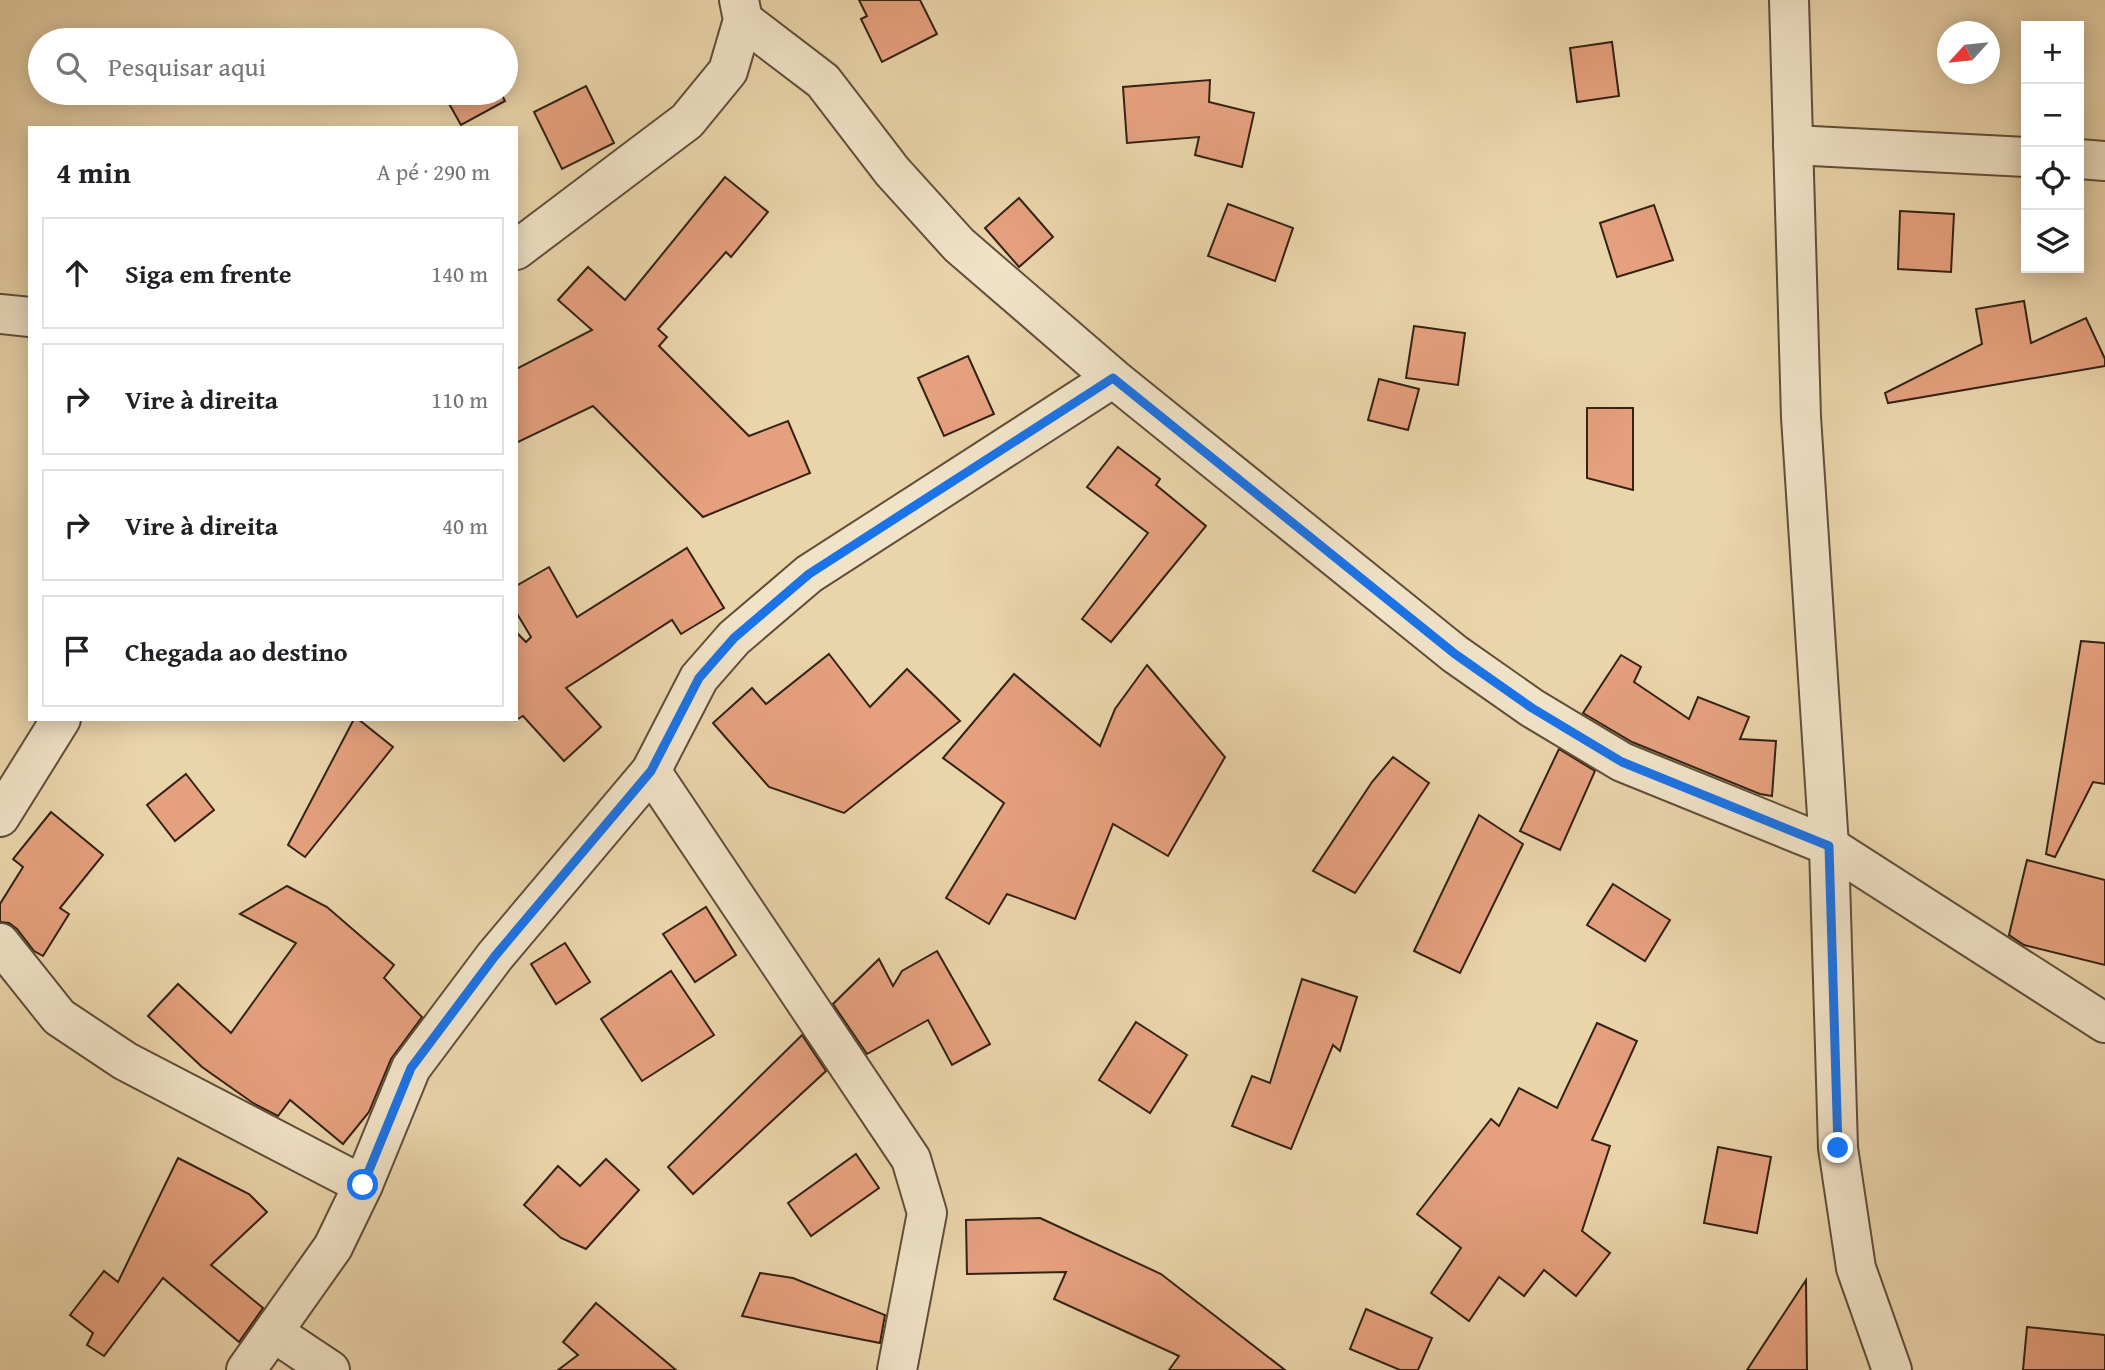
<!DOCTYPE html>
<html lang="pt">
<head>
<meta charset="utf-8">
<style>
  :root { --surface:#fff; --page:#f2f2f2; --text:#202124; --muted:#757577; --line:#e0e0e0 }
  body { margin:0; font-family:"Gentium Book Plus",serif; background:var(--page); color:var(--text) }
  .controls { position:absolute; right:21px; top:21px; display:grid; overflow:hidden; border-radius:0px; box-shadow:0 4px 18px #0003 }
  .controls button { width:63px; height:63px; display:grid; place-items:center; padding:0; border:0; border-bottom:2px solid var(--line); background:var(--surface); color:var(--text); font:35px sans-serif }
  .compass { position:absolute; left:1937px; top:21px; width:63px; height:63px; border-radius:50%; background:var(--surface); box-shadow:0 4px 18px #0003; rotate:243deg }
  .stop { position:absolute; width:21px; height:21px; margin:-16px; border:5px solid #1a73e8; border-radius:50%; background:#fff }
  .stop.end { background:#1a73e8; border-color:#fff; box-shadow:0 2px 7px #0008 }
  .list { margin:0; padding:0; list-style:none }
  h2 { display:flex; justify-content:space-between; align-items:center; height:91px; margin:0; padding:0 28px; font-size:30px }
  h2 small { font-size:23px; font-weight:400; color:var(--muted) }
  .list li { display:grid; grid-template-columns:46px 1fr auto; gap:21px; align-items:center; box-sizing:border-box; height:112px; margin:0 14px 14px; padding:0 14px; border:2px solid var(--line); border-radius:0px }
  .list b { display:block; font-size:26px; white-space:nowrap }
  .list em { font-size:23px; font-style:normal; color:var(--muted) }
  .icon { flex:none; width:38px; height:38px; fill:none; stroke:currentColor; stroke-width:2; stroke-linecap:round; stroke-linejoin:round }
  .map { position:relative; flex:none; width:2105px; height:1370px; overflow:hidden }
  .search { position:absolute; background:var(--surface); box-shadow:0 4px 18px #0003; left:28px; top:28px; width:490px; height:77px; display:flex; align-items:center; gap:18px; box-sizing:border-box; padding:0 24px; border-radius:38px; color:var(--muted); font-size:26px }
  .panel { position:absolute; background:var(--surface); box-shadow:0 4px 18px #0003; left:28px; top:126px; width:490px; height:595px; border-radius:0px }
  .map>svg:first-child { display:block }
  .building { fill:#e5a07d; stroke:#332215; stroke-width:2 }
  .lines { fill:none; stroke-linecap:round; stroke-linejoin:round }
  .street-casing { stroke:#614e3a; stroke-width:42 }
  .street { stroke:#f1e3c8; stroke-width:38 }
  .route { stroke:#1a73e8; stroke-width:9 }
</style>
</head>
<body>
<div class="map">
<svg width="2105" height="1370" viewBox="0 0 2105 1370">
  <rect width="100%" height="100%" fill="#ead4aa"/>
  <filter id="stains"><feTurbulence type="fractalNoise" baseFrequency=".00286" numOctaves="4"/><feColorMatrix values="0 0 0 0 .2 0 0 0 0 .09 0 0 0 0 .02 0 0 0 .5 -.17"/></filter>
  <radialGradient id="worn" r=".72"><stop offset=".6" stop-color="#630" stop-opacity="0"/><stop offset="1" stop-color="#630" stop-opacity=".3"/></radialGradient>
  <g class="building">
    <polygon points="859,0 920,0 937,34 882,62 861,19 867,16"/>
    <polygon points="1612,42 1619,96 1577,102 1570,48"/>
    <polygon points="1210,80 1209,102 1254,113 1242,167 1195,155 1199,137 1127,143 1123,87"/>
    <polygon points="586,86 614,143 562,169 534,112"/>
    <polygon points="443,93 501,93 505,101 461,125"/>
    <polygon points="725,177 768,212 731,257 726,252 658,329 667,337 659,346 749,436 788,421 810,473 703,517 593,406 516,443 516,369 592,330 558,300 588,267 625,300"/>
    <polygon points="1019,198 1053,237 1019,267 985,228"/>
    <polygon points="1228,204 1293,228 1275,281 1208,256"/>
    <polygon points="1654,205 1673,260 1617,277 1600,223"/>
    <polygon points="1900,211 1954,214 1951,272 1898,269"/>
    <polygon points="2024,301 2031,343 2086,318 2105,359 2105,366 1888,403 1885,393 1982,344 1976,309"/>
    <polygon points="1414,326 1465,333 1458,385 1406,378"/>
    <polygon points="968,356 994,414 944,436 918,378"/>
    <polygon points="1379,379 1419,389 1408,430 1368,420"/>
    <polygon points="1587,408 1633,408 1633,490 1587,478"/>
    <polygon points="1118,447 1160,479 1156,485 1206,526 1111,642 1082,619 1148,533 1087,487"/>
    <polygon points="687,548 724,608 681,634 672,620 566,688 601,727 564,761 523,716 516,720 516,632 526,642 531,637 516,612 516,586 549,567 577,617"/>
    <polygon points="2081,641 2105,643 2105,784 2093,782 2055,857 2046,854"/>
    <polygon points="829,654 870,707 907,669 960,721 844,813 769,787 713,723 752,688 766,704"/>
    <polygon points="1621,655 1641,667 1634,682 1689,719 1698,697 1749,717 1740,739 1776,741 1772,796 1760,794 1632,742 1583,713"/>
    <polygon points="1147,665 1225,757 1168,856 1113,824 1075,919 1007,894 989,924 946,898 1004,803 943,758 1014,674 1100,746 1115,709"/>
    <polygon points="354,719 358,719 393,747 305,857 288,845"/>
    <polygon points="1559,749 1595,771 1560,850 1520,831"/>
    <polygon points="1393,757 1429,783 1355,893 1313,871 1372,782"/>
    <polygon points="186,774 214,810 175,841 147,805"/>
    <polygon points="51,812 103,855 60,908 69,914 43,956 34,951 17,929 9,923 0,922 0,904 23,867 13,859"/>
    <polygon points="1479,815 1523,844 1460,973 1414,951"/>
    <polygon points="2027,860 2105,880 2105,965 2024,945 2009,935"/>
    <polygon points="1613,884 1670,920 1645,961 1587,925"/>
    <polygon points="287,886 327,907 394,965 384,978 422,1017 391,1059 369,1112 343,1144 290,1100 278,1116 253,1103 202,1067 148,1016 178,984 231,1033 296,943 240,914"/>
    <polygon points="706,907 736,955 695,982 663,934"/>
    <polygon points="565,943 590,982 556,1004 531,964"/>
    <polygon points="937,951 990,1044 952,1065 928,1020 867,1054 833,1004 879,959 893,986 902,971"/>
    <polygon points="671,971 714,1035 642,1081 601,1019"/>
    <polygon points="1302,979 1357,997 1340,1051 1333,1045 1291,1149 1232,1126 1252,1076 1270,1083"/>
    <polygon points="1136,1022 1187,1055 1150,1113 1099,1080"/>
    <polygon points="1597,1023 1637,1041 1592,1140 1610,1146 1582,1231 1610,1253 1576,1296 1544,1270 1524,1296 1499,1277 1469,1321 1431,1293 1461,1248 1417,1214 1491,1119 1499,1126 1519,1088 1557,1108"/>
    <polygon points="802,1035 826,1071 693,1194 668,1167"/>
    <polygon points="1718,1147 1771,1157 1757,1233 1704,1223"/>
    <polygon points="856,1154 879,1188 811,1236 788,1203"/>
    <polygon points="178,1158 249,1194 267,1212 211,1265 263,1308 239,1342 163,1278 104,1356 87,1345 93,1333 70,1315 104,1271 118,1282"/>
    <polygon points="606,1159 639,1190 586,1249 561,1238 524,1205 558,1166 580,1186"/>
    <polygon points="1040,1218 1161,1274 1285,1370 1169,1370 1179,1356 1054,1299 1066,1272 967,1274 966,1220"/>
    <polygon points="760,1273 793,1278 885,1315 880,1343 742,1316"/>
    <polygon points="1806,1280 1807,1370 1747,1370"/>
    <polygon points="596,1303 621,1324 676,1370 558,1370 578,1355 563,1342"/>
    <polygon points="1366,1309 1432,1338 1418,1370 1400,1370 1350,1349"/>
    <polygon points="2027,1327 2105,1335 2105,1370 2023,1370"/>
  </g>
  <g class="lines">
    <g class="street-casing">
      <g id="street">
        <polyline points="1789,0 1801,417 1829,846 1838,1148 1856,1268 1892,1370"/>
        <polyline points="743,20 823,81 892,171 959,245 1113,378 1455,654 1532,708 1622,762 1829,846 2105,1023"/>
        <polyline points="1793,145 2026,157"/>
        <polyline points="2079,159 2105,161"/>
        <polyline points="516,250 687,121 728,71 743,20 739,0"/>
        <polyline points="0,314 30,317"/>
        <polyline points="651,771 911,1159 927,1213 897,1370"/>
        <polyline points="0,817 61,719"/>
        <polyline points="0,943 59,1017 125,1061 363,1185"/>
        <polyline points="273,1332 330,1370"/>
        <polyline points="246,1370 333,1247 363,1185 411,1068 495,956 651,771 699,678 734,638 809,574 1113,378"/>
      </g>
    </g>
    <use href="#street" class="street"/>
  </g>
  <g class="lines">
    <polyline class="route" points="363,1185 411,1068 495,956 651,771 699,678 734,638 809,574 1113,378 1455,654 1532,708 1622,762 1829,846 1838,1148"/>
  </g>
  <rect width="100%" height="100%" filter="url(#stains)"/>
  <rect width="100%" height="100%" fill="url(#worn)"/>
</svg>
<div class="controls">
<button>+</button>
<button>−</button>
<button><svg class="icon" aria-label="locate" viewBox="0 0 24 24"><circle cx="12" cy="12" r="6"/><path d="M12 2v4M12 18v4M2 12h4M18 12h4"/></svg></button>
<button><svg class="icon" aria-label="layers" viewBox="0 0 24 24"><path d="M12 4l9 5-9 5-9-5zM3 14l9 5 9-5"/></svg></button>
</div>
<svg class="compass" viewBox="-18 -18 36 36"><path d="M0-13l5 13h-10z" fill="#e53935"/><path d="M0 13l5-13h-10z" fill="#757577"/></svg>
<div class="stop" style="left:363px;top:1185px"></div>
<div class="stop end" style="left:1838px;top:1148px"></div>
<div class="search"><svg class="icon" aria-label="search" viewBox="0 0 24 24"><circle cx="10" cy="10" r="6"/><path d="M15 15l6 6"/></svg>Pesquisar aqui</div>
<section class="panel">
<h2>4 min<small>A pé · 290 m</small></h2>
<ul class="list">
<li><svg class="icon" aria-label="ahead" viewBox="0 0 24 24"><path d="M12 20V5M6 11l6-6 6 6"/></svg><div><b>Siga em frente</b></div><em>140 m</em></li>
<li><svg class="icon" aria-label="right" viewBox="0 0 24 24"><path d="M7 20v-9h11M14 6l5 5-5 5"/></svg><div><b>Vire à direita</b></div><em>110 m</em></li>
<li><svg class="icon" aria-label="right" viewBox="0 0 24 24"><path d="M7 20v-9h11M14 6l5 5-5 5"/></svg><div><b>Vire à direita</b></div><em>40 m</em></li>
<li><svg class="icon" aria-label="arrive" viewBox="0 0 24 24"><path d="M6 21V4h12l-3 4 3 4H6"/></svg><div><b>Chegada ao destino</b></div></li>
</ul>
</section>
</div>
</body>
</html>
